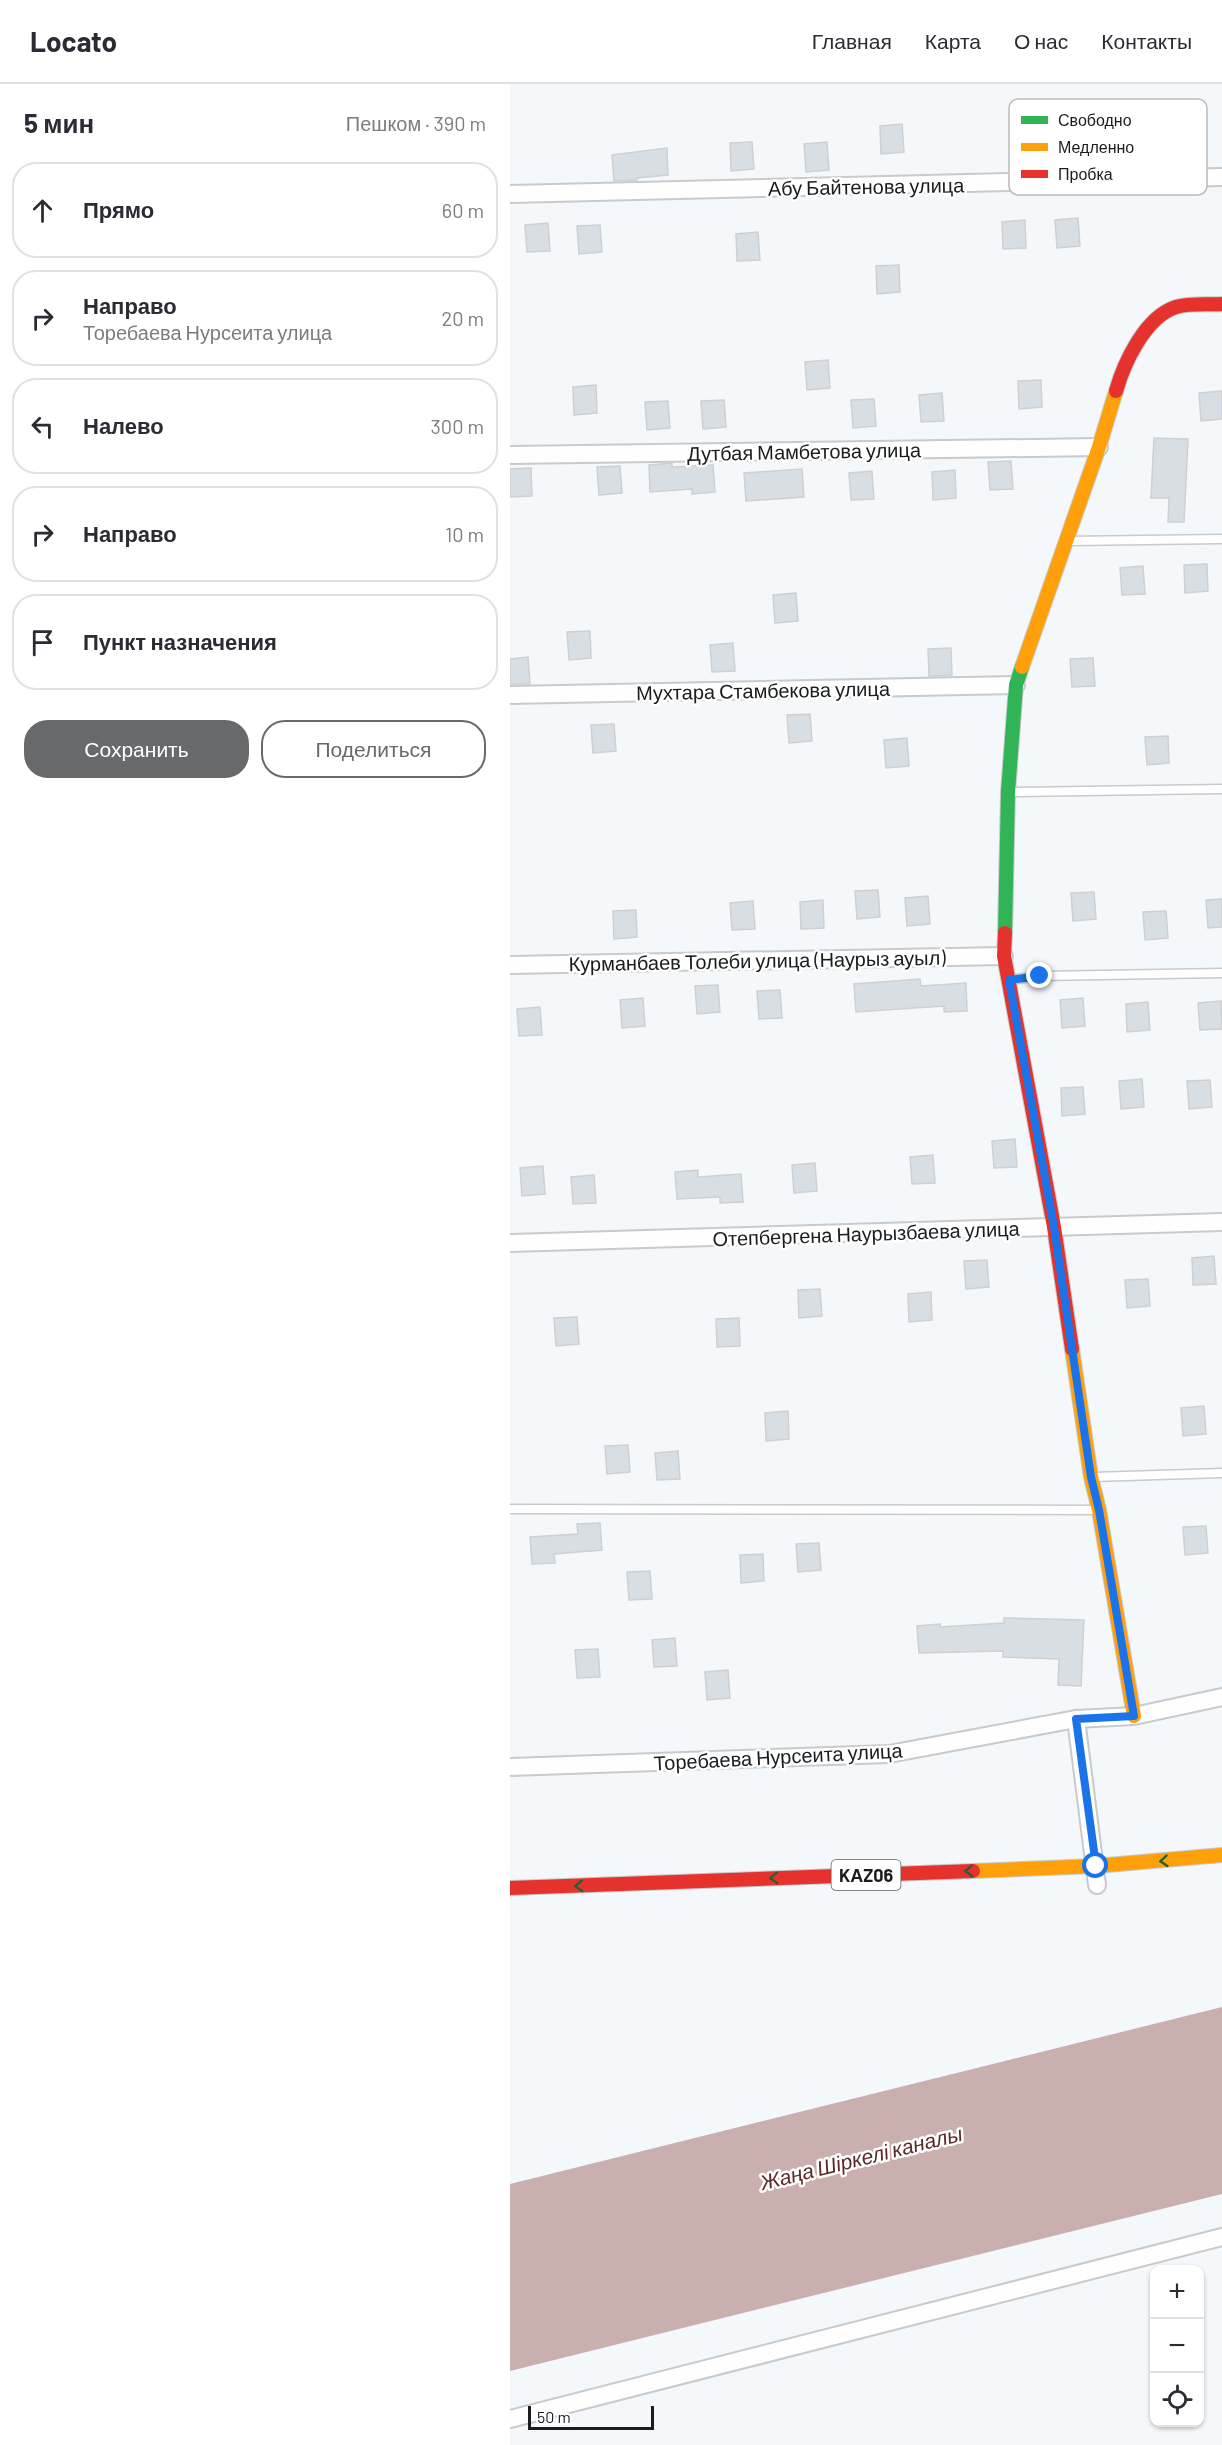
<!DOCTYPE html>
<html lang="ru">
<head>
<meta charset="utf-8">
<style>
  :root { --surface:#fff; --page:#f7f7f7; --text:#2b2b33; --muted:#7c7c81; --line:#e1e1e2; --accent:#67696b }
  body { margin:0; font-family:Barlow,sans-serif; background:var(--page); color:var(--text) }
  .controls { position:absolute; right:18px; bottom:18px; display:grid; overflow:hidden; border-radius:12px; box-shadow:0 2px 4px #0004 }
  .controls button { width:54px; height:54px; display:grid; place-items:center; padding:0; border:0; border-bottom:2px solid var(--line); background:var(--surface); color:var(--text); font:30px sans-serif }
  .scale { position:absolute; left:18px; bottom:15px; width:126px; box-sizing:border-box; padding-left:6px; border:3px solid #1a1c1d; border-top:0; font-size:16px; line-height:21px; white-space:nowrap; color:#1a1c1d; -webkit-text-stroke:4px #fff; paint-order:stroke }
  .stop { position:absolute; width:18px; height:18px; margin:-14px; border:4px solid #1a73e8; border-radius:50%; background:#fff }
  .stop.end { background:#1a73e8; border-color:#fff; box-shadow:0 2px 6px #0008 }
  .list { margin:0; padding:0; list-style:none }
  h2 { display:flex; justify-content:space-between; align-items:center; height:78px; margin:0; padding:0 24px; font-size:26px }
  h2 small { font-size:20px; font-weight:400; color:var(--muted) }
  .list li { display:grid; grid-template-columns:39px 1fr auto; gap:18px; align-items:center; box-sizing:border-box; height:96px; margin:0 12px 12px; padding:0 12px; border:2px solid var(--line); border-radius:24px }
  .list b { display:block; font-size:22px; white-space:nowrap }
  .list p { margin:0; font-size:20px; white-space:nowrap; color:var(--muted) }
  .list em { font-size:20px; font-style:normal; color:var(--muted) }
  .actions { display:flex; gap:12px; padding:18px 24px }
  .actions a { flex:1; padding:14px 0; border:2px solid var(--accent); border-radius:24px; text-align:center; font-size:21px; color:var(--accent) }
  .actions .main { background:var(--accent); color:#fff }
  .icon { flex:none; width:33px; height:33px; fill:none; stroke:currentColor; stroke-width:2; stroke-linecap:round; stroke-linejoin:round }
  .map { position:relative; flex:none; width:712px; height:2361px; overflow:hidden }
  header { display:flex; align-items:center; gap:36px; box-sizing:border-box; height:84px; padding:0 30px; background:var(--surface); border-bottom:2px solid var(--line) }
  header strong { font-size:28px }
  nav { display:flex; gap:33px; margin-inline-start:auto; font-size:21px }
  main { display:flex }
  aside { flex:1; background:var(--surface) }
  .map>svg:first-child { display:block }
  .water { fill:#c9b0ae }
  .building { fill:#d8dfe4; stroke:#ced0d2; stroke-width:1.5 }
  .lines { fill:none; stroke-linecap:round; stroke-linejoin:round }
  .lane-casing { stroke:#c8cacc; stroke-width:11 }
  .street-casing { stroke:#c8cacc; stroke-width:20 }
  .fast-casing { stroke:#c8cacc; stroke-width:16 }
  .slow-casing { stroke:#c8cacc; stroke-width:16 }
  .jam-casing { stroke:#c8cacc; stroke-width:16 }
  .lane { stroke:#fefefe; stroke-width:8 }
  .street { stroke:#fefefe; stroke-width:16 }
  .fast { stroke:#30b455; stroke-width:14 }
  .slow { stroke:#ff9f0a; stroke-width:14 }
  .jam { stroke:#e5322d; stroke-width:14 }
  .oneway { stroke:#246036 }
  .route { stroke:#1a73e8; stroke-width:8 }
  .labels { text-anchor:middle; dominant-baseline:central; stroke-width:5; stroke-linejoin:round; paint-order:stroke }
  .shield { fill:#fff; stroke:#5f6061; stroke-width:1.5 }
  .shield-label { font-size:18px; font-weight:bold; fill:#1a1c1d }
  .street-label { font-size:20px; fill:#1a1c1d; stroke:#fff }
  .water-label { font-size:21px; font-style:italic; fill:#5c2926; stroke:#fff }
  .key { fill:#fff; stroke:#babbbb; stroke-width:1.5 }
  .key-label { font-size:16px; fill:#1a1c1d }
</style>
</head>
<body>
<header>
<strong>Locato</strong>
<nav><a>Главная</a><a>Карта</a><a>О нас</a><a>Контакты</a></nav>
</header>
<main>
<aside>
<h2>5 мин<small>Пешком · 390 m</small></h2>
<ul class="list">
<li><svg class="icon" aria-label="ahead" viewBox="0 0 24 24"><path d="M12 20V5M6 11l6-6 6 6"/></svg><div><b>Прямо</b></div><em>60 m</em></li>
<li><svg class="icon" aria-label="right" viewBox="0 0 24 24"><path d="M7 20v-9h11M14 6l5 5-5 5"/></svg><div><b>Направо</b><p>Торебаева Нурсеита улица</p></div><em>20 m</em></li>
<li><svg class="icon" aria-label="left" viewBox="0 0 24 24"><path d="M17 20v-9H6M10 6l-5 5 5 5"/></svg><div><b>Налево</b></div><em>300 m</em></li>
<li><svg class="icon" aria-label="right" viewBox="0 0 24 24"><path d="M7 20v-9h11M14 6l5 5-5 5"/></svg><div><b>Направо</b></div><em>10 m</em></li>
<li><svg class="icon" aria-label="arrive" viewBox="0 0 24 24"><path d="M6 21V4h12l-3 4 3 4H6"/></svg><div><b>Пункт назначения</b></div></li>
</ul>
<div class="actions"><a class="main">Сохранить</a><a>Поделиться</a></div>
</aside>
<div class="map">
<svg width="712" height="2361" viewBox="0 0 712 2361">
  <rect width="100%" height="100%" fill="#f5f8fb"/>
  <polygon class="water" points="712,1923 712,2110 0,2287 0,2100"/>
  <g class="building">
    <polygon points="392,40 394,68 371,70 370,42"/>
    <polygon points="242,58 244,85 221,87 220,59"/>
    <polygon points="317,58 319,86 296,88 294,60"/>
    <polygon points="157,64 158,91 127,94 127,96 104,97 102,71"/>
    <polygon points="568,134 570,162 547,164 545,136"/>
    <polygon points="515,136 516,164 493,165 492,138"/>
    <polygon points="38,139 40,167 17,168 15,141"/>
    <polygon points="90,141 92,168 69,170 67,142"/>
    <polygon points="248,148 250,176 227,177 226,150"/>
    <polygon points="389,181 390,208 367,210 366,182"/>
    <polygon points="318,276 320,304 297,306 295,278"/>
    <polygon points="531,296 532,323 509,325 508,297"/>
    <polygon points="86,301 87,329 64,331 63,303"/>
    <polygon points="712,307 712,335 691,337 689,309"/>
    <polygon points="432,309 434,337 411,338 409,311"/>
    <polygon points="364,315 366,342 343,344 341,316"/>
    <polygon points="214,316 216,343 193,345 191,317"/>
    <polygon points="158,317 160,344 137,346 135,318"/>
    <polygon points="644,354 678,355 674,438 658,438 659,414 641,414"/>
    <polygon points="501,377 503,405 480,406 478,378"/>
    <polygon points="162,379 162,383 203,381 205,408 182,410 182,405 140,408 139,381"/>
    <polygon points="110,382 112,409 89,411 87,383"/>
    <polygon points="21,384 22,412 0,413 0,385"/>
    <polygon points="292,385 294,413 236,417 234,389"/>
    <polygon points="445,386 446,414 423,416 422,388"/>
    <polygon points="362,387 364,415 341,416 339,389"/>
    <polygon points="697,480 698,507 675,509 674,481"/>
    <polygon points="633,482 635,510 612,511 610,484"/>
    <polygon points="286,509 288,537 265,539 263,511"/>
    <polygon points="80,547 81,574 59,576 57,548"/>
    <polygon points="223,559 225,587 202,588 200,561"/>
    <polygon points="441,564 442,591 419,592 418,565"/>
    <polygon points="18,573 20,600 0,600 0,575"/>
    <polygon points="583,574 585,602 562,603 560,575"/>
    <polygon points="300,630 302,657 279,659 277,631"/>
    <polygon points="104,640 106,667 83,669 81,641"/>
    <polygon points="658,652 659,679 637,681 635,653"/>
    <polygon points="397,654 399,682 376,684 374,656"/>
    <polygon points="368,806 370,833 347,835 345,807"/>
    <polygon points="584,808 586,835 563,837 561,809"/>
    <polygon points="418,812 420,840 397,842 395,814"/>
    <polygon points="712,815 712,843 698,844 696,816"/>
    <polygon points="313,816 314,844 291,845 290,818"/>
    <polygon points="243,817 245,845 222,846 220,819"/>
    <polygon points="126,826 127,853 104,855 103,827"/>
    <polygon points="656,827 658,854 635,856 633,828"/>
    <polygon points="410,895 411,902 456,899 457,927 434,928 434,922 346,928 344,900"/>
    <polygon points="208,901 210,928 187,930 185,902"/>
    <polygon points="270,906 272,934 249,935 247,907"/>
    <polygon points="133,914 135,942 112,944 110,916"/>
    <polygon points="573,914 575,942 552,944 550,916"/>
    <polygon points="711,917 712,945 690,946 688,919"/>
    <polygon points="638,918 640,946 617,948 616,920"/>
    <polygon points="30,923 32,951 9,952 7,925"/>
    <polygon points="632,995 634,1023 611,1025 609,997"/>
    <polygon points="700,996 702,1023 679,1025 677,997"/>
    <polygon points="573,1003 575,1030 552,1032 551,1004"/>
    <polygon points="505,1055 507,1083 484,1084 482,1057"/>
    <polygon points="423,1071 425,1099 402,1100 400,1073"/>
    <polygon points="305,1079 307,1107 284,1109 282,1081"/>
    <polygon points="33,1082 35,1110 12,1112 10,1084"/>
    <polygon points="188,1086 188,1093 231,1090 233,1118 210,1119 210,1113 167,1115 165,1088"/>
    <polygon points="84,1091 86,1119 63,1120 61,1093"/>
    <polygon points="704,1172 706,1200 683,1201 682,1174"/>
    <polygon points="477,1176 479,1203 456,1205 454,1177"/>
    <polygon points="638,1195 640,1222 617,1224 615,1196"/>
    <polygon points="310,1205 312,1232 289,1234 288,1206"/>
    <polygon points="421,1208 422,1236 399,1238 398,1210"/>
    <polygon points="67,1233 69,1260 46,1262 44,1234"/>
    <polygon points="229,1234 230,1262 207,1263 206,1235"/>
    <polygon points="694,1322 696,1350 673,1352 671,1324"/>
    <polygon points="278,1327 279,1355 256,1357 255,1329"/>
    <polygon points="118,1361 120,1388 97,1390 95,1362"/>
    <polygon points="168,1367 170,1395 147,1396 145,1369"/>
    <polygon points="90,1439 92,1466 44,1470 45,1479 22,1480 20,1453 68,1450 67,1440"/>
    <polygon points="696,1442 698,1469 675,1471 673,1443"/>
    <polygon points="309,1459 311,1486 288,1488 286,1460"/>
    <polygon points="253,1470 254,1497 231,1499 230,1471"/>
    <polygon points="140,1487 142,1515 119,1516 117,1488"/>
    <polygon points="494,1534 574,1536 571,1602 548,1601 549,1575 493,1573 493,1567 409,1569 407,1542 430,1540 430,1543 494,1539"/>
    <polygon points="165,1554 167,1582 144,1583 142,1556"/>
    <polygon points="88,1565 90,1593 67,1594 65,1566"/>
    <polygon points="218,1586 220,1614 197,1616 195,1588"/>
  </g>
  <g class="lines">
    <g class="lane-casing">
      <g id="lane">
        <polyline points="559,457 712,455"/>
        <polyline points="498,708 712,705"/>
        <polyline points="499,896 530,892 712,889"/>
        <polyline points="583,1393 712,1389"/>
        <polyline points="0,1425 588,1426"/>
      </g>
    </g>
    <g class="street-casing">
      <g id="street">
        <polyline points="0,110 712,93"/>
        <polyline points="0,371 589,363"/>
        <polyline points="0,611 506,601"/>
        <polyline points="0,881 494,872"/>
        <polyline points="0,1159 712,1138"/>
        <polyline points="566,1635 587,1801"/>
        <polyline points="0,1683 379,1670 566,1635 624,1632 712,1613"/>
        <polyline points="0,2335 712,2153"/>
      </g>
    </g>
    <g class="fast-casing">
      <polyline id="fast" points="495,849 498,708 506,601 512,583"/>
    </g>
    <g class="slow-casing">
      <g id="slow">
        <polyline points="512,583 589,363 606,307"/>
        <polyline points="562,1265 581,1393 589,1426 624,1632"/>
        <polyline points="463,1787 586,1782 712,1771"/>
      </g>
    </g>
    <g class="jam-casing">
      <g id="jam">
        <path d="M606,307c8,-28 29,-74 60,-84 13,-4 32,-2 46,-3"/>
        <polyline points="495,849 494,872 544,1143 562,1265"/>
        <polyline points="0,1804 463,1787"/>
      </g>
    </g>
    <use href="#lane" class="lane"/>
    <use href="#street" class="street"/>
    <use href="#fast" class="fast"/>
    <use href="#slow" class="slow"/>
    <use href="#jam" class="jam"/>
  </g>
  <defs><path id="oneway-chevron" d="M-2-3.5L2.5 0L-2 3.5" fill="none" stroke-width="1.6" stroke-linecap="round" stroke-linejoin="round" transform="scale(1.5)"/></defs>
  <g class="oneway">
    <use href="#oneway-chevron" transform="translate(654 1777) rotate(175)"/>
    <use href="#oneway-chevron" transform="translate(459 1787) rotate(178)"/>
    <use href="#oneway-chevron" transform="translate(264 1794) rotate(178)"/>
    <use href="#oneway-chevron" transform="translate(69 1802) rotate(178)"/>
  </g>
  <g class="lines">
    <polyline class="route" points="530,892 499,896 544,1143 581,1393 589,1426 624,1632 566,1635 586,1782"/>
  </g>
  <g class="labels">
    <rect class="shield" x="321.5" y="1776" width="69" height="30" rx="4.5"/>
    <g class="shield-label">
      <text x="356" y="1791">KАZ06</text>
    </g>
    <g class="street-label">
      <text transform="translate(356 102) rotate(-1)">Абу Байтенова улица</text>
      <text transform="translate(294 367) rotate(-1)">Дутбая Мамбетова улица</text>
      <text transform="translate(253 606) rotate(-1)">Мухтара Стамбекова улица</text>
      <text transform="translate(247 876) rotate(-1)">Курманбаев Толеби улица (Наурыз ауыл)</text>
      <text transform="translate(356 1149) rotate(-2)">Отепбергена Наурызбаева улица</text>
      <text transform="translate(268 1672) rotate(-3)">Торебаева Нурсеита улица</text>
    </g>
    <g class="water-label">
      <text transform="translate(351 2073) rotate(-14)">Жаңа Шіркелі каналы</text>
    </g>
  </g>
  <rect x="499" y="15" width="198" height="96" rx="9" class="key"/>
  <rect x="511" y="32" width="27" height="8" fill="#30b455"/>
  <rect x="511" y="59" width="27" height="8" fill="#ff9f0a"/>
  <rect x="511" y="86" width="27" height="8" fill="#e5322d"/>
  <g class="key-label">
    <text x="548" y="42">Свободно</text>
    <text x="548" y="69">Медленно</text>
    <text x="548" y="96">Пробка</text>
  </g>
</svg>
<div class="controls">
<button>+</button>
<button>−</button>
<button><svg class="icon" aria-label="locate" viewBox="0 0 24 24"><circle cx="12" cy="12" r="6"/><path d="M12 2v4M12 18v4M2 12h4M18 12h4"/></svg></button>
</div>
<div class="scale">50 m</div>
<div class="stop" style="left:586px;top:1782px"></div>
<div class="stop end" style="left:530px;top:892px"></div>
</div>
</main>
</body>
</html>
